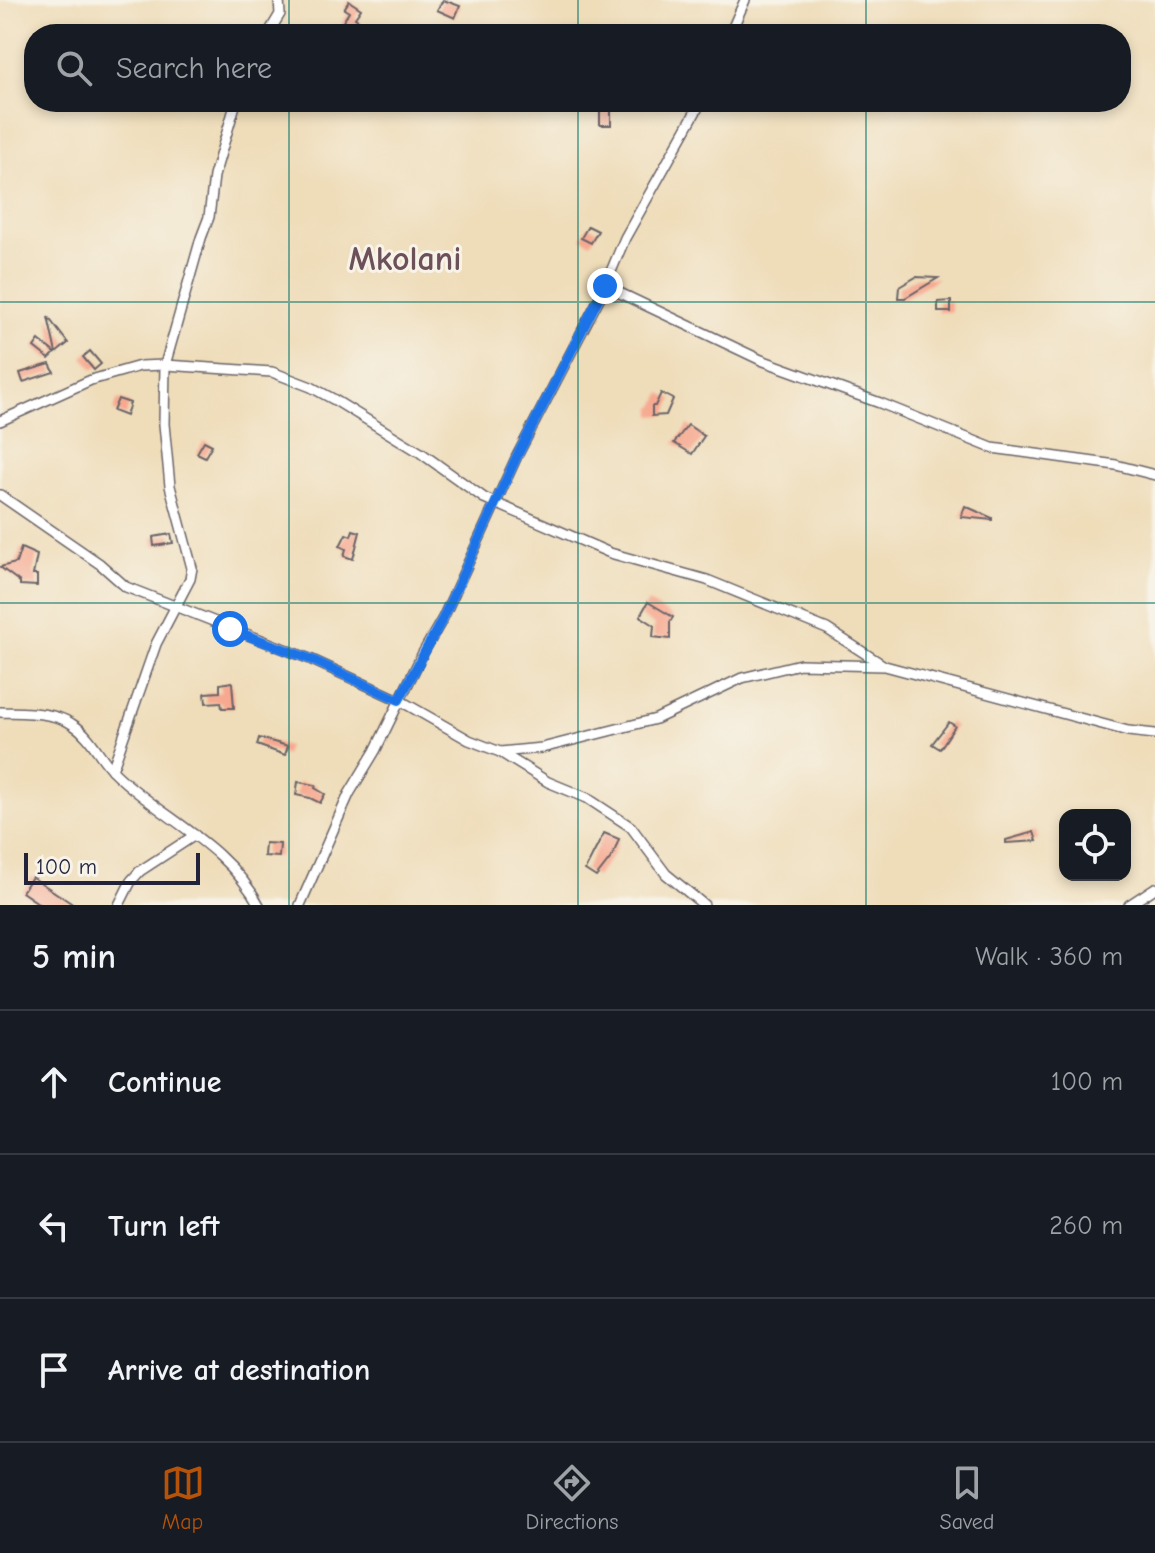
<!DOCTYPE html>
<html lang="en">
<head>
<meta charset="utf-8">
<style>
  :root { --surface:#171b24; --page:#242831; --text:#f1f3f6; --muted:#9ea1a6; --line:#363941; --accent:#b45309 }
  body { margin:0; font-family:"Comic Neue",sans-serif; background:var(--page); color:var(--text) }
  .controls { position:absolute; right:24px; bottom:24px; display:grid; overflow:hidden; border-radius:16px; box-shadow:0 4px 12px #0003 }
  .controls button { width:72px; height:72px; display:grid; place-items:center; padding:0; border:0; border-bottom:2px solid var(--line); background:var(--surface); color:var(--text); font:40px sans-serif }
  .scale { position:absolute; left:24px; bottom:20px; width:176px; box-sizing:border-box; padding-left:8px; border:4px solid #22223b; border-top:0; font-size:22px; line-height:28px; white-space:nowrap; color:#22223b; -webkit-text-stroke:6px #f7f3e8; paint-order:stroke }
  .stop { position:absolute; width:24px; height:24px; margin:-18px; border:6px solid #1a73e8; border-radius:50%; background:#fff }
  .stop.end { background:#1a73e8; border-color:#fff; box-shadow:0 2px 8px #0008 }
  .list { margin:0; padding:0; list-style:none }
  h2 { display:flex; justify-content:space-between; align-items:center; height:104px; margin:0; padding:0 32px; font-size:34px }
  h2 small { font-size:26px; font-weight:400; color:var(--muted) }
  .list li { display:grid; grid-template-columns:52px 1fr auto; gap:24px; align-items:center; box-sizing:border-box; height:144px; padding:0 32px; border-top:2px solid var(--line) }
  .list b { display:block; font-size:30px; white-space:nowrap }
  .list em { font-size:26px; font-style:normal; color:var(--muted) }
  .icon { flex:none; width:44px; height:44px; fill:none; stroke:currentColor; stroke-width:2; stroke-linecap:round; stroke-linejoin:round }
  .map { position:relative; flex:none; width:1155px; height:905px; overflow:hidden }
  .search { position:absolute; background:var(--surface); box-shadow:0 4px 12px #0003; left:24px; right:24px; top:24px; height:88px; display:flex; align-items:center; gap:20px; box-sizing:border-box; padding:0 28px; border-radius:32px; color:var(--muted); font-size:30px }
  .sheet { height:536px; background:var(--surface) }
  nav { display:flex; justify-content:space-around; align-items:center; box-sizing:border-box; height:112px; border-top:2px solid var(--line); background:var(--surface); font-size:22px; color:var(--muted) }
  nav a { display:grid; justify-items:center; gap:4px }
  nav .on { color:var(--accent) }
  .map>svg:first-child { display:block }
  .building { fill:#f6a990 }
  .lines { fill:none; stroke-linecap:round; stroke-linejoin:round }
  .minor-casing { stroke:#6a6367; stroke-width:12 }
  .minor { stroke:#fff; stroke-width:9 }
  .route { stroke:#1a73e8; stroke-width:10 }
  .grid { fill:none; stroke:#0f766e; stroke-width:2; stroke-opacity:0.55 }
  .labels { text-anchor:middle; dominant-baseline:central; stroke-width:6; stroke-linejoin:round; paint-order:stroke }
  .quarter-label { font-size:34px; font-weight:bold; fill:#6c5159; stroke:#f7f3e8 }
</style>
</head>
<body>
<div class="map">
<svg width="1155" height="905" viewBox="0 0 1155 905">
  <rect width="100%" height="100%" fill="#f7f3e8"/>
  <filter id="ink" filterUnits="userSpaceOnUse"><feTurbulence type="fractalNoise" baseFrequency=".0125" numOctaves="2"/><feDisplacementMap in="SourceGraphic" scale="16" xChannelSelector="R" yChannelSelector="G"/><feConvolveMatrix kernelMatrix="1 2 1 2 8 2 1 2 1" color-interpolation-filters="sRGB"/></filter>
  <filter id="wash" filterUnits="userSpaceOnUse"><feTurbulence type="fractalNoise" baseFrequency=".006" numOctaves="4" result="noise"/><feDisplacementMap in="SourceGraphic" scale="32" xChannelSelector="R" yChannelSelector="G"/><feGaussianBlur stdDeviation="1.8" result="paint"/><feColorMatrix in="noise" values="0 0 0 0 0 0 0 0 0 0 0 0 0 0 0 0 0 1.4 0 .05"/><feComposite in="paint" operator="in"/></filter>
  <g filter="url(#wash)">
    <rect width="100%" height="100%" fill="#efddba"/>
    <g id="blocks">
      <g class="building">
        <polygon points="443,0 460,6 455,18 437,10"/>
        <polygon points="349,1 361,9 355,18 362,23 355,34 341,25 349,12 344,9"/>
        <rect x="600" y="107" width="11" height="18"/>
        <polygon points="588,226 598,231 591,243 581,238"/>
        <polygon points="916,277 938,278 905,298 898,298 899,287"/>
        <polygon points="951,301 951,312 938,312 938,302"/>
        <polygon points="48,317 68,343 56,353"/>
        <polygon points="39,340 55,353 49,359 34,347"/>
        <polygon points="90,351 101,364 94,370 83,357"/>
        <polygon points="50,364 54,372 23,382 20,373"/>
        <polygon points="661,393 673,399 666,415 652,416 652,406 655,406"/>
        <polygon points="118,399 130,403 126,416 113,411"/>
        <polygon points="688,425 704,436 692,454 674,443"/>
        <polygon points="204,441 212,445 205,457 197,453"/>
        <polygon points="965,506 992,518 992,520 961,517"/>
        <polygon points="353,530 360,532 353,559 344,556 346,549 340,546 346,534 351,536"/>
        <polygon points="171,534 173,543 154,546 153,537"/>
        <polygon points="21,548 37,555 33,575 37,575 37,586 20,585 20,582 0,567 16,563"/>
        <polygon points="648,602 673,617 670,622 670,639 653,637 654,625 640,616"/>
        <polygon points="232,682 234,708 222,708 221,702 206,703 205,693 220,692 220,684"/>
        <polygon points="949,722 955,726 940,749 932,744"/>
        <polygon points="259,738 288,746 285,755 257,745"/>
        <polygon points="298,782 316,785 315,788 325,794 320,803 310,798 296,795"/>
        <polygon points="1034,832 1037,841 1006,843 1006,840"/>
        <polygon points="604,833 619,839 613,855 596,877 585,870"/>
        <polygon points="265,843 280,844 279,857 264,856"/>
        <polygon points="32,877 74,905 41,905 22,892"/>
      </g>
    </g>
  </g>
  <g filter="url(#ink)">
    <use href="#blocks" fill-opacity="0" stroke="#6a6367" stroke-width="2"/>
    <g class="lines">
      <g class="minor-casing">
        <g id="minor">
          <polyline points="268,34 280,14 279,0"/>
          <polyline points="730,34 745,0"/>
          <polyline points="605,286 761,360 880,403 992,448 1116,465 1155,475"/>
          <polyline points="0,421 91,380 140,366 165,365 272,372 311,387 333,399 421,453 484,498 610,553 707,580 827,629 883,665"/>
          <polyline points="0,495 100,564 126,587 310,659 399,700 469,740 500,752 542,748 656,719 742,678 800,664 885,666 1128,731 1155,734"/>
          <path d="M0,712c22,1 53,-1 72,12 20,12 27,34 44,50 47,45 111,71 143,131"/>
          <polyline points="500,752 548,782 587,798 631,827 666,874 704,905"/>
          <polyline points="112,770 156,644 190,579 192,568 170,486 164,424 165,365 201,238 209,217 214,176 236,102"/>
          <polyline points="119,905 131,881 140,871 195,835"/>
          <polyline points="300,905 349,794 375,751 423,653 443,618 517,456 602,293 625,238 701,102"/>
          <polyline points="1129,905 1155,888"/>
        </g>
      </g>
      <use href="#minor" class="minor"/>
    </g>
  </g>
  <g class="lines" filter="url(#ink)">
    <polyline class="route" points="230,629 310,659 399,700 443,618 517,456 605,286"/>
  </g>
  <path class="grid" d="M289,0v34M578,0v34M866,0v34M289,102v803M578,102v803M866,102v803M0,302h1155M0,603h1155"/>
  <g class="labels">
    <g class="quarter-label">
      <text x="405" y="259">Mkolani</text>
    </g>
  </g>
</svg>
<div class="controls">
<button><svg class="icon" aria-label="locate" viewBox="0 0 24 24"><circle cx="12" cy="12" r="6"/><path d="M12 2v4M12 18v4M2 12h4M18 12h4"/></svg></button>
</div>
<div class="scale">100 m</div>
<div class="stop" style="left:230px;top:629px"></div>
<div class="stop end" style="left:605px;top:286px"></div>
<div class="search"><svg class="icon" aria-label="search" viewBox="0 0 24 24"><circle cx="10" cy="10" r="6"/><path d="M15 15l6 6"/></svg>Search here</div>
</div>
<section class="sheet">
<h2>5 min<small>Walk · 360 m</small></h2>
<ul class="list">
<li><svg class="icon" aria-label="ahead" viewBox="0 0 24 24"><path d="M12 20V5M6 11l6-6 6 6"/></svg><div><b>Continue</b></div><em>100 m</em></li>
<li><svg class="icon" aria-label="left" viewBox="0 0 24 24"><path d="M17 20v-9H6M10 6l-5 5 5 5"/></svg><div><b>Turn left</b></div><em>260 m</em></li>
<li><svg class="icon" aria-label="arrive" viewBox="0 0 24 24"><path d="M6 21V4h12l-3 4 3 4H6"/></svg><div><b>Arrive at destination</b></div></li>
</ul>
</section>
<nav>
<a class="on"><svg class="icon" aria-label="map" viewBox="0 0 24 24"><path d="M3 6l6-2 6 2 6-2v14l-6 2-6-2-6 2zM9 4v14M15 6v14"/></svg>Map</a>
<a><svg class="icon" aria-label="directions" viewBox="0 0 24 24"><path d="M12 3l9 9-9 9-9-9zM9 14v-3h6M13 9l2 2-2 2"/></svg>Directions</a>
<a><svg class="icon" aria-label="saved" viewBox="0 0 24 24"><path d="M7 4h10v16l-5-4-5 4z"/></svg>Saved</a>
</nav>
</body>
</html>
